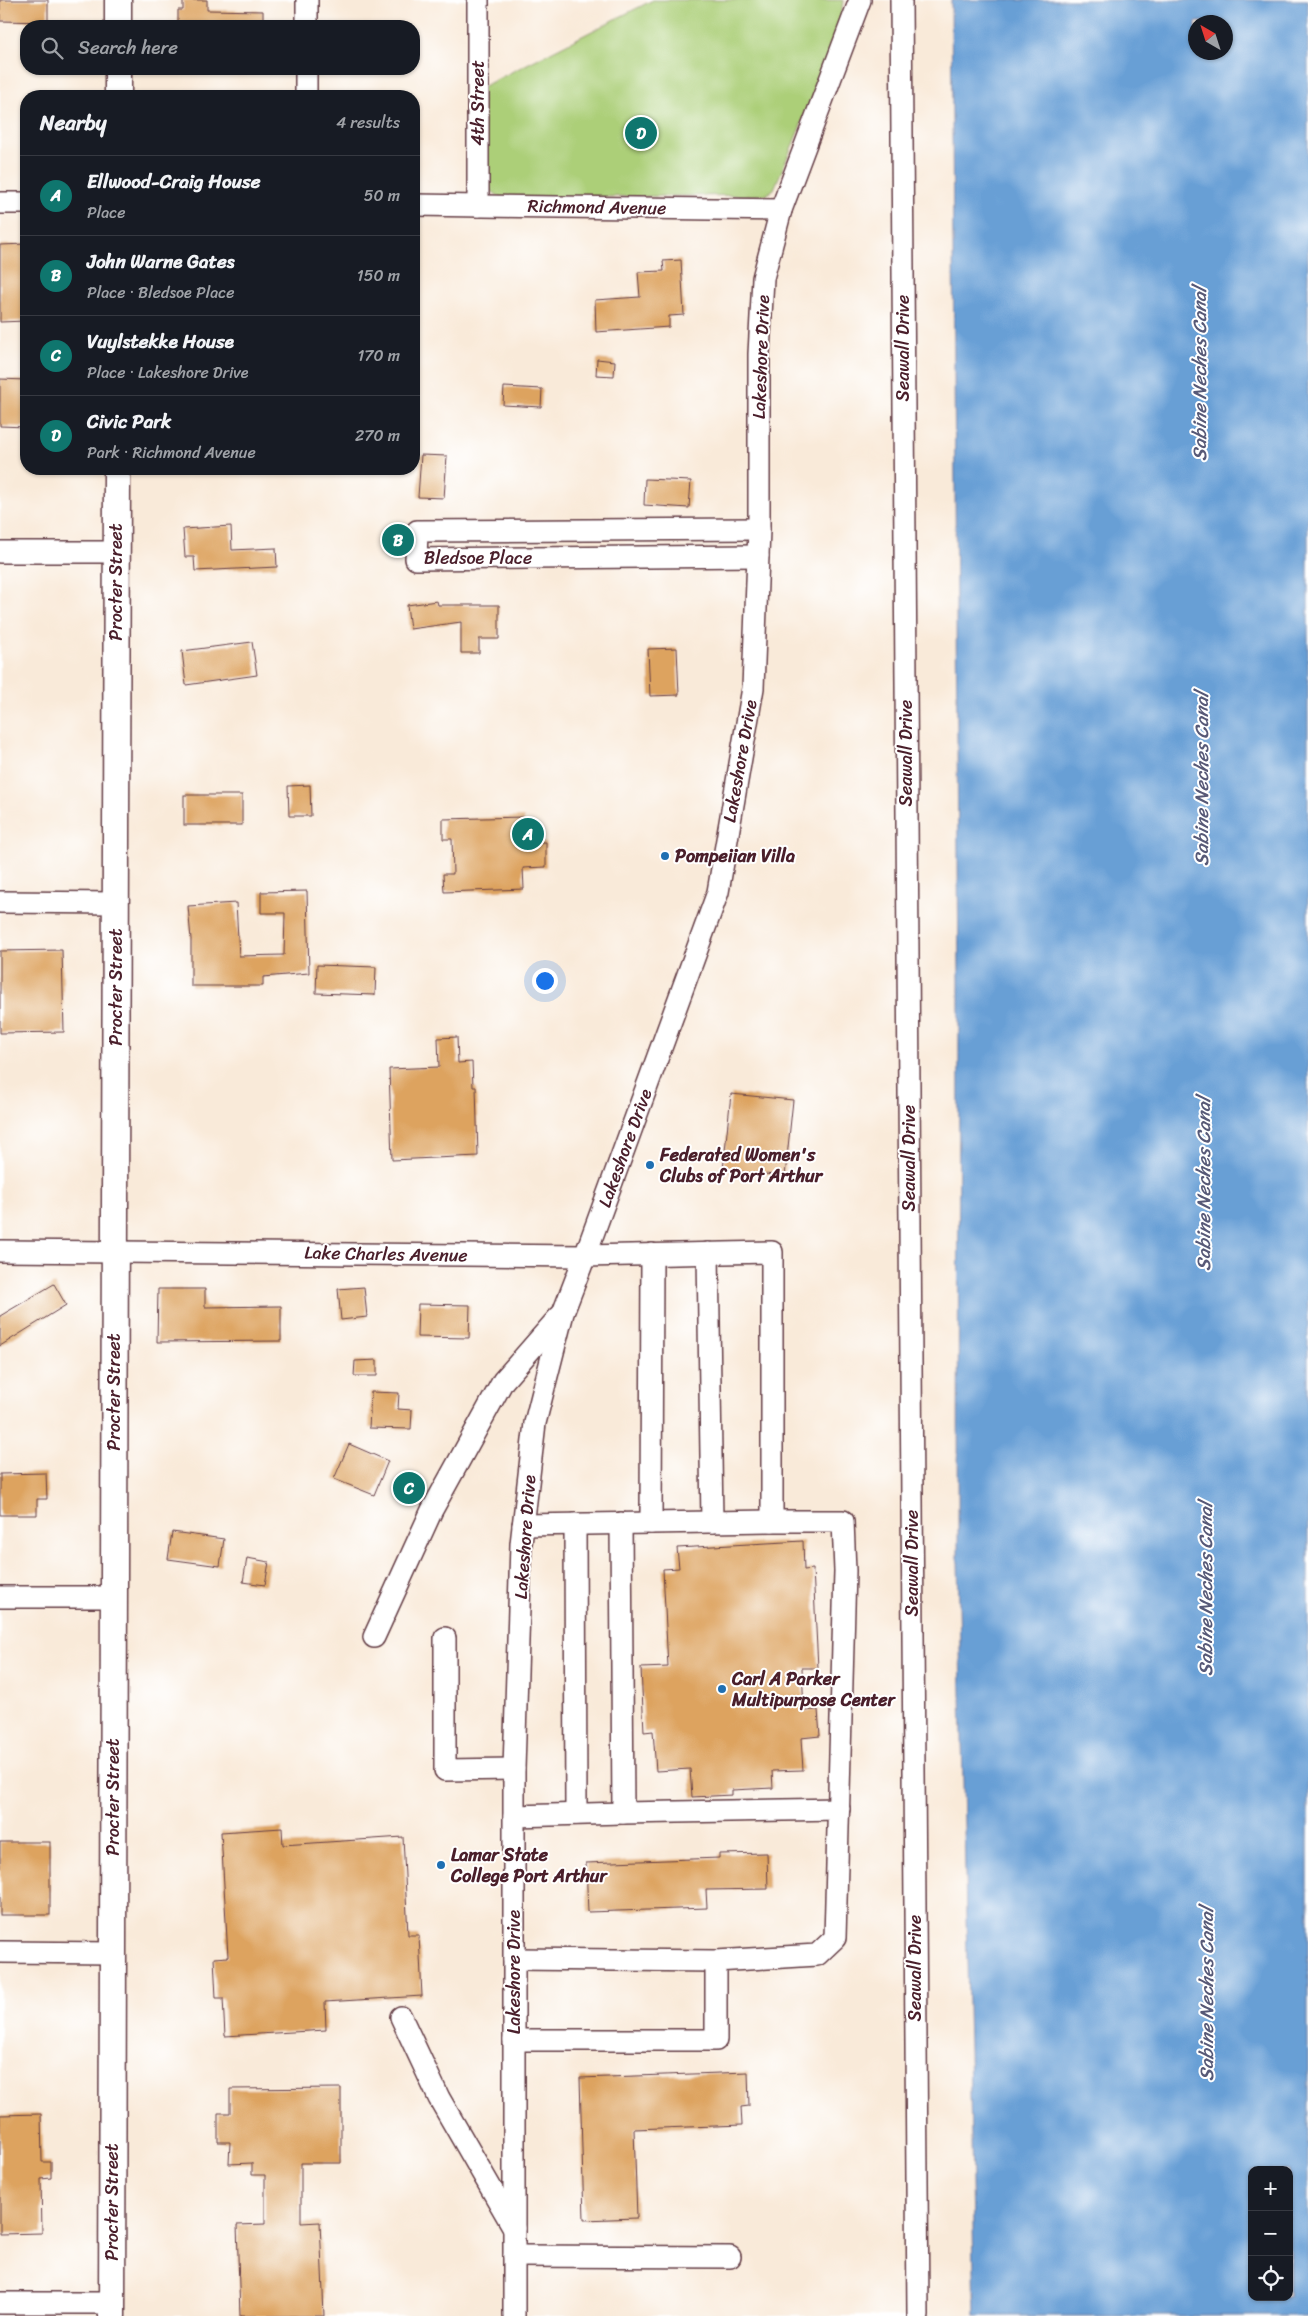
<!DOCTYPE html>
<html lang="en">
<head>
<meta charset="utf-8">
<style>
  :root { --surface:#171b24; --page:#20242c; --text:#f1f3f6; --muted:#9ea1a6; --line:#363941; --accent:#0f766e }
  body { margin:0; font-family:Sriracha,sans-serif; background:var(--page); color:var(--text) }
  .controls { position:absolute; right:15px; bottom:15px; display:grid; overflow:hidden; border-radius:10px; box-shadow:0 1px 4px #0004 }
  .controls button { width:45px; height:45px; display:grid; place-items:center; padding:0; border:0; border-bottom:1px solid var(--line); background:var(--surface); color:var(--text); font:25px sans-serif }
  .compass { position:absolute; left:1188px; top:15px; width:45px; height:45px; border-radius:50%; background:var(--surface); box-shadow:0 1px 4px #0004; rotate:321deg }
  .you { position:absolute; left:544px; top:980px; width:18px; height:18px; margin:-12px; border:4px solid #fff; border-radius:50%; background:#1a73e8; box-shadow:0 0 0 8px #1a73e833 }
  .badge { display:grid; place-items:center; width:32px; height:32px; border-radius:50%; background:var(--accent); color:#fff; font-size:16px; font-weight:700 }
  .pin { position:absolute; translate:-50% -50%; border:2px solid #fff; box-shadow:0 1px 5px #0006 }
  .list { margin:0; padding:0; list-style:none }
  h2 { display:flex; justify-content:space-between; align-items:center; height:65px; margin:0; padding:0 20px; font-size:21px }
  h2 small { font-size:16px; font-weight:400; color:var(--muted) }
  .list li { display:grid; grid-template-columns:32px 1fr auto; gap:15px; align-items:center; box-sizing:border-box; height:80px; padding:0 20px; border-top:1px solid var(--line) }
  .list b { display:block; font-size:19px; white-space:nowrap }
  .list p { margin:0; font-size:16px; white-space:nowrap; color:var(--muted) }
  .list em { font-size:16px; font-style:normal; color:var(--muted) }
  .icon { flex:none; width:28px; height:28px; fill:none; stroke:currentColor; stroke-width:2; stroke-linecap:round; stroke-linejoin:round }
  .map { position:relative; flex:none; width:1308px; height:2316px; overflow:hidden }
  .search { position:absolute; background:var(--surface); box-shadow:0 1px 4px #0004; left:20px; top:20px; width:400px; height:55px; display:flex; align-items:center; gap:12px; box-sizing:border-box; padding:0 18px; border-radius:20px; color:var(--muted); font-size:19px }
  .panel { position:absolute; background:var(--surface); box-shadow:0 1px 4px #0004; left:20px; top:90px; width:400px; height:385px; border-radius:20px }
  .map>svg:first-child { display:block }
  .green { fill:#accf78; stroke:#7b7752 }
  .water { fill:#679fd5; stroke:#585f80; fill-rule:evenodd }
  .building { fill:#dda35f }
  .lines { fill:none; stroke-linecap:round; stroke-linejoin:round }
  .minor-casing { stroke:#643d45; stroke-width:24 }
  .major-casing { stroke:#643d45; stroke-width:29 }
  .minor { stroke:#fff; stroke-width:21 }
  .major { stroke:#fff; stroke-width:26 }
  .poi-dot { fill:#1f6fb2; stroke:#fff; stroke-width:2 }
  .labels { text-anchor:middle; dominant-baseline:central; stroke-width:4; stroke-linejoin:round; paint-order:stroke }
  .street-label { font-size:18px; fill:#4a1f2b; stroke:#fff }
  .poi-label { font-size:18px; font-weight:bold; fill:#4a1f2b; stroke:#fff; text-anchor:start }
  .water-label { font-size:19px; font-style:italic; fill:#575977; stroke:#fff }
</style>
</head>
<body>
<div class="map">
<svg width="1308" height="2316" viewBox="0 0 1308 2316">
  <rect width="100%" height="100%" fill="#fff"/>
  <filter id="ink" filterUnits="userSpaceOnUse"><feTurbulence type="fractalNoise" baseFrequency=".02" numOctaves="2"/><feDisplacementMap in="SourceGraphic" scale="10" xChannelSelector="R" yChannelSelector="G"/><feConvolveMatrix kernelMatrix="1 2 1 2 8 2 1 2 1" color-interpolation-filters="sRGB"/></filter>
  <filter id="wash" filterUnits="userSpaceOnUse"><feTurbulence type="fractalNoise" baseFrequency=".0096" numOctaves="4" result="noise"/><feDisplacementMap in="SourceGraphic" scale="20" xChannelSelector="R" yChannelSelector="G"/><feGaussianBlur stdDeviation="1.12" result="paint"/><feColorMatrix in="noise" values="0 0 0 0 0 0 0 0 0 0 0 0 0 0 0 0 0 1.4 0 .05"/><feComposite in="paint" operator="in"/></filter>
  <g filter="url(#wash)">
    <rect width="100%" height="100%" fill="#f9ead9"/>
    <polygon class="green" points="653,0 843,0 839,35 774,189 766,195 501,198 486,187 482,87"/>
    <path class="water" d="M951,0h357v2316h-333l-17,-755 1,-580zM1196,22h30v30h-30zM1252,2170h37v127h-37z"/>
    <g id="blocks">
      <g class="building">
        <polygon points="0,0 48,0 48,22 0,21"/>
        <polygon points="183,0 207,0 207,10 263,11 263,26 178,26 178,10 183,10"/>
        <polygon points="26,244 26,321 0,322 0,245"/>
        <polygon points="681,260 684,315 669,316 669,327 596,332 595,300 640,297 638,272 664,271 663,261"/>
        <polygon points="597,359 615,361 614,376 596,375"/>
        <polygon points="0,379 26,380 26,427 0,426"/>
        <polygon points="504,387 542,389 541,407 503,405"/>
        <polygon points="421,455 447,456 444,498 418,497"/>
        <polygon points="645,479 691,481 689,508 644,505"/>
        <polygon points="231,526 232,550 276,548 277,567 195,571 194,557 185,557 183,529"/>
        <polygon points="437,601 438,605 499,605 499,639 479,639 479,653 461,653 461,622 410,629 407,605"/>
        <polygon points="252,642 257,675 186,685 182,651"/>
        <polygon points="677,648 679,695 650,696 648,649"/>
        <polygon points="310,785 311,816 289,816 288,786"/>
        <rect x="184" y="795" width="58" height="30"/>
        <polygon points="524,817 525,843 546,842 546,867 523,868 524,889 444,892 443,874 453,874 452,839 443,839 443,819"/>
        <polygon points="307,891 309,973 263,977 263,986 191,986 191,939 188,906 236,903 239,956 284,955 285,913 261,913 261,892"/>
        <polygon points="62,950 64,1032 0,1033 0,951"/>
        <polygon points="317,965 376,967 375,995 316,993"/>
        <polygon points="457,1037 458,1063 472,1062 473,1087 476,1087 478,1156 392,1160 389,1069 439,1067 438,1038"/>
        <polygon points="731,1094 793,1100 785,1176 723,1170"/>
        <polygon points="54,1284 66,1305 0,1346 0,1316"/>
        <polygon points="364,1287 367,1317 341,1320 338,1289"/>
        <polygon points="158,1289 205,1289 205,1307 281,1306 281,1341 157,1342"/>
        <polygon points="418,1304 470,1305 469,1338 417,1337"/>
        <polygon points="377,1360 377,1376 354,1376 355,1361"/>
        <polygon points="371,1392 399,1393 398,1409 412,1410 411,1429 369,1428"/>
        <polygon points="349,1444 388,1461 374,1495 334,1479"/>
        <polygon points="46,1473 47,1499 37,1499 37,1515 0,1515 0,1474"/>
        <polygon points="172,1532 224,1539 220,1566 168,1559"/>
        <polygon points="803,1541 804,1570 813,1569 818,1668 802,1668 804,1711 818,1710 820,1736 801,1738 803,1770 772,1771 773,1788 732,1790 732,1795 692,1797 690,1769 656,1771 653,1731 644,1732 641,1668 668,1667 663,1569 679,1568 677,1548"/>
        <polygon points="247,1558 269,1562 265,1585 243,1582"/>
        <polygon points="282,1828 283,1845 403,1837 408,1935 419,1935 422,1996 325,2002 326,2030 225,2036 223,1998 216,1998 214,1958 228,1957 221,1832"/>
        <rect x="0" y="1842" width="50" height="73"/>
        <polygon points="767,1853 768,1889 706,1890 707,1908 588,1912 586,1863 719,1858 719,1854"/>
        <polygon points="748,2072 749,2106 741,2107 742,2125 634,2129 637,2218 584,2220 580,2078"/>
        <polygon points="341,2088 341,2163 301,2163 301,2223 320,2222 324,2316 240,2316 237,2225 265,2224 265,2175 252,2175 252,2163 229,2164 230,2142 218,2142 218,2113 230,2113 230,2089"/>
        <polygon points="41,2114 42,2162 51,2162 51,2178 41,2179 42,2233 0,2234 0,2115"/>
      </g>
    </g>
  </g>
  <g filter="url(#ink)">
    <use href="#blocks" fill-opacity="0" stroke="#643d45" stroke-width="1"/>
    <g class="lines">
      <g class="minor-casing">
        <g id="minor">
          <polyline points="901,0 918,2316"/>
          <polyline points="307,26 307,0"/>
          <polyline points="306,96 306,69"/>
          <polyline points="0,203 26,203"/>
          <polyline points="414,205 781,210"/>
          <polyline points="478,206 478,0"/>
          <polyline points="0,552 117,552"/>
          <polyline points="758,556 416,559 417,531 759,529"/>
          <polyline points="0,902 116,903"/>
          <polyline points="0,1251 585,1256 772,1252 772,1521 843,1521 845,1571 835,1938 817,1955 716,1961 716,2040 514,2040"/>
          <polyline points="708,1253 712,1522"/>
          <polyline points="652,1254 651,1523 772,1521"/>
          <polyline points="621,1523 623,1813 839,1809"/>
          <polyline points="575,1524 576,1814"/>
          <polyline points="523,1525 651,1523"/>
          <polyline points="0,1597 114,1597"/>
          <polyline points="374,1637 432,1510 503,1381 559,1317"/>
          <polyline points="445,1638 445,1770 514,1769"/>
          <polyline points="514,1816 623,1813"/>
          <polyline points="0,1952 113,1953"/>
          <polyline points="514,1959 716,1961"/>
          <polyline points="401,2017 439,2098 514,2228"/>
          <polyline points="514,2256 730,2257"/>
          <polyline points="0,2303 112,2303"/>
          <polyline points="514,2316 514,1769 521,1544 535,1423 563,1313 585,1256 718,892 753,688 759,529 759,354 763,278 781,210 860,0"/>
        </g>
      </g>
      <g class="major-casing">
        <g id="major">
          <polyline points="118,26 118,0"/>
          <polyline points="118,96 118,69"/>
          <polyline points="112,2316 117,469"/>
        </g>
      </g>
      <use href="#minor" class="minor"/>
      <use href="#major" class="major"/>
    </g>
  </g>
  <g class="poi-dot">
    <circle cx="665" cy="856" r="5"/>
    <circle cx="650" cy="1165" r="5"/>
    <circle cx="722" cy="1689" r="5"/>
    <circle cx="441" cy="1865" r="5"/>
  </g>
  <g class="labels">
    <g class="street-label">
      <text transform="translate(478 103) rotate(-90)">4th Street</text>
      <text transform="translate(597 207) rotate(1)">Richmond Avenue</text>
      <text transform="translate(903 348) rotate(-90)">Seawall Drive</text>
      <text transform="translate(761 357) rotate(-88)">Lakeshore Drive</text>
      <text x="478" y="558">Bledsoe Place</text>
      <text transform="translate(116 582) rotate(-90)">Procter Street</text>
      <text transform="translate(906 753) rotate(-90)">Seawall Drive</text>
      <text transform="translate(740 761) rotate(-80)">Lakeshore Drive</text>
      <text transform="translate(116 987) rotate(-90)">Procter Street</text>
      <text transform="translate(625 1148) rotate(-70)">Lakeshore Drive</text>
      <text transform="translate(909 1158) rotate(-90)">Seawall Drive</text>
      <text transform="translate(386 1254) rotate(1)">Lake Charles Avenue</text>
      <text transform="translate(114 1392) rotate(-90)">Procter Street</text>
      <text transform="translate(525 1537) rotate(-86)">Lakeshore Drive</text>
      <text transform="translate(912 1563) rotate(-90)">Seawall Drive</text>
      <text transform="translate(113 1797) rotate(-90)">Procter Street</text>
      <text transform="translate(915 1968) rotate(-90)">Seawall Drive</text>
      <text transform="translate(514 1972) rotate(-90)">Lakeshore Drive</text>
      <text transform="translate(112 2202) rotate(-90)">Procter Street</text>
    </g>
    <g class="poi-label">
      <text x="675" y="856">Pompeiian Villa</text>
      <text x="660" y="1155">Federated Women's<tspan x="660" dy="21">Clubs of Port Arthur</tspan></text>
      <text x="732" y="1679">Carl A Parker<tspan x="732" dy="21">Multipurpose Center</tspan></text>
      <text x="451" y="1855">Lamar State<tspan x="451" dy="21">College Port Arthur</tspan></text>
    </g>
    <g class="water-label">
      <text transform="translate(1199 374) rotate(-90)">Sabine Neches Canal</text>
      <text transform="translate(1201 779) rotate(-90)">Sabine Neches Canal</text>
      <text transform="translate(1203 1184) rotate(-90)">Sabine Neches Canal</text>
      <text transform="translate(1205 1589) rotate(-90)">Sabine Neches Canal</text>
      <text transform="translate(1206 1994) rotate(-90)">Sabine Neches Canal</text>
    </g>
  </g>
</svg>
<div class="controls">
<button>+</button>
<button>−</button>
<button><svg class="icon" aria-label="locate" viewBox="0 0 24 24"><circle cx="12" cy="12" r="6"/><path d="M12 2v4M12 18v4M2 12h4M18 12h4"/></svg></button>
</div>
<svg class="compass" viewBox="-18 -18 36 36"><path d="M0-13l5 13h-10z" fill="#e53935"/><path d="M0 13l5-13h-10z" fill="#9ea1a6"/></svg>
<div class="you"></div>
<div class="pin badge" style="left:528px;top:834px">A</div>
<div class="pin badge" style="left:398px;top:540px">B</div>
<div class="pin badge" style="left:409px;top:1488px">C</div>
<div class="pin badge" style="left:641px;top:133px">D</div>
<div class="search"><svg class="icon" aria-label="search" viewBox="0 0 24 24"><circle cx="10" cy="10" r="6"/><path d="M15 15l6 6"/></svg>Search here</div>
<section class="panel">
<h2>Nearby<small>4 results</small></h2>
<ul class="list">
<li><span class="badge">A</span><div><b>Ellwood-Craig House</b><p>Place</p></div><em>50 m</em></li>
<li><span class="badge">B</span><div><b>John Warne Gates</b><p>Place · Bledsoe Place</p></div><em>150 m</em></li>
<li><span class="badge">C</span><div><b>Vuylstekke House</b><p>Place · Lakeshore Drive</p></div><em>170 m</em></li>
<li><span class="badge">D</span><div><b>Civic Park</b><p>Park · Richmond Avenue</p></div><em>270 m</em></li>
</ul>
</section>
</div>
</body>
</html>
